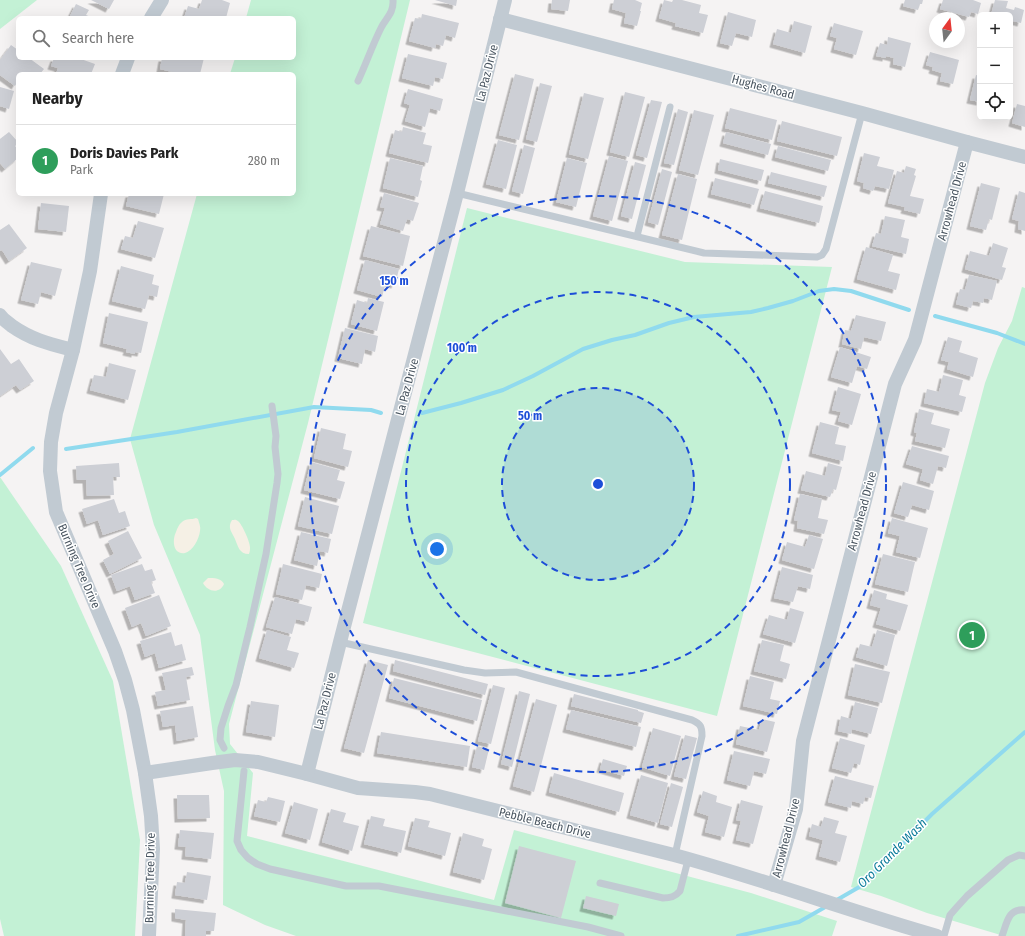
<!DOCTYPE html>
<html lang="en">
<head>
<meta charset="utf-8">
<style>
  :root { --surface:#fff; --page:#f6f6f6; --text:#222; --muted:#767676; --line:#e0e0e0; --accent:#1a73e8 }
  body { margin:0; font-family:"Fira Sans Condensed",sans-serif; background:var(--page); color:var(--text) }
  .controls { position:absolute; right:12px; top:12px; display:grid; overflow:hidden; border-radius:6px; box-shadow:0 4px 16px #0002 }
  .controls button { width:36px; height:36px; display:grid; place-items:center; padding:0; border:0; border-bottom:1px solid var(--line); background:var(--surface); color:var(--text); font:20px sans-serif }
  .compass { position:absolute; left:929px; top:12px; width:36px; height:36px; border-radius:50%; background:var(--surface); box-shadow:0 4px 16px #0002; rotate:15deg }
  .you { position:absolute; left:437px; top:549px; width:14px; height:14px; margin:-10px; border:3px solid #fff; border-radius:50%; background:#1a73e8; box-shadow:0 0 0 6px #1a73e833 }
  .badge { display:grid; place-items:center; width:26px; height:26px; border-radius:50%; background:var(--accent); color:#fff; font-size:13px; font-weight:700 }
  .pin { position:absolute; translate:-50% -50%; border:2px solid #fff; box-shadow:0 1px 4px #0006 }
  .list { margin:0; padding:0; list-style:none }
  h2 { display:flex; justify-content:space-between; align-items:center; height:52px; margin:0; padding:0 16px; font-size:17px }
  h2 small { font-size:13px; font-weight:400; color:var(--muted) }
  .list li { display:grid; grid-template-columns:26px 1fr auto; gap:12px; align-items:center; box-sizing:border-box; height:72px; padding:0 16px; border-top:1px solid var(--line) }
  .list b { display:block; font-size:15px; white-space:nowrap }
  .list p { margin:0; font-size:13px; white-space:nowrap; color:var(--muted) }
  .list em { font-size:13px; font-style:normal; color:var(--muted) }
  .icon { flex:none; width:22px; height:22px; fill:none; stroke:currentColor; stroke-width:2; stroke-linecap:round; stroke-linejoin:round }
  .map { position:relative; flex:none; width:1025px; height:936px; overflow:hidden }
  .search { position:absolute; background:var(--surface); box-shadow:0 4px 16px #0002; left:16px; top:16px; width:280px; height:44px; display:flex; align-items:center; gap:10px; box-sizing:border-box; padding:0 14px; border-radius:6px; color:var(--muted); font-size:15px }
  .panel { position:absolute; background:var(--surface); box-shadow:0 4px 16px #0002; left:16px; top:72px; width:280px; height:124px; border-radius:6px }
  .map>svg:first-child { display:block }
  .green { fill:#c3f1d5 }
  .sand { fill:#f5f0e5 }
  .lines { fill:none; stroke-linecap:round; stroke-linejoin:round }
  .stream { stroke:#90daee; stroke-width:4 }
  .building { fill:#cdcfd5; filter:url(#shadow) }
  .service { stroke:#c1cad2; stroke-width:7 }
  .minor { stroke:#c1cad2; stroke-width:14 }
  .ring { fill:none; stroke:#1d4ed8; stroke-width:2; stroke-dasharray:7 5 }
  .labels { text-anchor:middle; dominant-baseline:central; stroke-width:3; stroke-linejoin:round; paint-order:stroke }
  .street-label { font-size:12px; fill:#4a5661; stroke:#fff }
  .water-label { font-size:13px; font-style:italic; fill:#0c7c9b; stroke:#fff }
  .centre { fill:#1d4ed8; stroke:#fff; stroke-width:2 }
  .ring-label { font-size:12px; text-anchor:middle; font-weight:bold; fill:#1d4ed8; stroke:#fff; stroke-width:3; stroke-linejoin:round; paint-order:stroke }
</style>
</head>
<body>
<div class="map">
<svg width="1025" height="936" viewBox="0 0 1025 936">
  <defs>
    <filter id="shadow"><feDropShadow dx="-3.5" dy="3.5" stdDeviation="0" flood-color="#0004"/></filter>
  </defs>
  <rect width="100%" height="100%" fill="#f5f3f3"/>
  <g class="green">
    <polygon points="0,0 37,0 0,29"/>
    <polygon points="251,0 410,0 308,423 229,724 230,744 253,773 247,836 494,900 514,830 751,893 837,921 832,936 296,936 265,925 223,905 224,791 215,750 200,635 154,525 130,439 197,194 294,194 294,74 230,74 235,58 294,58 294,18 246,18"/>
    <polygon points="467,208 685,262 832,267 717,716 363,623"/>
    <polygon points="1022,287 1025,288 1025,936 1004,936 927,913 881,896 851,887 985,383 998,348 1012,321"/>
    <polygon points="0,477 61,566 113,681 140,840 135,936 4,936 0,919"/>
  </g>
  <g class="sand">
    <path d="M196,518l2,1c1,4 3,8 2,12 -1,8 -7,20 -15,22 -12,2 -13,-13 -9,-21 1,-3 3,-8 6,-10 4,-4 10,-2 14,-4z"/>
    <path d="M232,520c3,0 3,-1 6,1 4,3 12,21 12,26 0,3 0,4 -1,7 -10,0 -11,-8 -14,-15 -3,-7 -8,-11 -3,-19z"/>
    <path d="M208,578c6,0 13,0 16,6 -5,11 -17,7 -21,-1z"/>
  </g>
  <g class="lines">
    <g class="stream">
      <polyline points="935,316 997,333 1025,344"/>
      <polyline points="422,413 461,403 503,390 533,376 583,349 612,340 635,335 669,323 694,317 751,312 768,308 793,301 819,291 834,289 851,291 909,310"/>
      <polyline points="66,449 177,432 314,407 371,410 381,413"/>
      <polyline points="0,475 33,448"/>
      <polyline points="835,901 861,886 932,814 1025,732"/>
      <polyline points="738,936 799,922 827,906"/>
    </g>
  </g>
  <g class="building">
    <polygon points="91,0 114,0 109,9"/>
    <polygon points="202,0 222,0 230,3 226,18 184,18 188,6 199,9"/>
    <polygon points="435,0 457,0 456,6"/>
    <polygon points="552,0 570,0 568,11 551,9"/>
    <polygon points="614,0 635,0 642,3 640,11 641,11 637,26 624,23 626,13 612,9"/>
    <polygon points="664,0 672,2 673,0 682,0 701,5 699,13 708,15 703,33 675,26 676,23 659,18"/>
    <polygon points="905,0 923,0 922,4 920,4 918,10 903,6"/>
    <polygon points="943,0 973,0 981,3 978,14 971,12 969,17 940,9"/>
    <polygon points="995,0 1008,1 1006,8 1014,10 1015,7 1024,10 1021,23 1013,21 1010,28 1010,15 991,15"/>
    <polygon points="76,4 89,10 86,15 93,18 69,18"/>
    <polygon points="728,12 756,20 752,37 736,33 732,46 720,43"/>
    <polygon points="422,14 459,23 455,38 446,35 443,46 436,44 435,48 409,41 415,18 421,19"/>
    <polygon points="794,21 812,26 805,53 773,44 777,29 791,33"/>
    <polygon points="834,23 863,31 856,55 834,49 837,38 830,36"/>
    <polygon points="888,37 911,43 905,67 893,64 894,58 886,56 886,58 876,56 880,43 887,45"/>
    <polygon points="11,45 18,50 18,58 29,58 44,69 40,74 18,74 18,81 15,86 0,75 0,60"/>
    <polygon points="930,52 959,60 953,84 940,81 942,73 932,70 933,67 926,65"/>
    <polygon points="408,54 447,63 443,79 435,77 433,86 402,78"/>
    <polygon points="54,58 78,58 95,64 91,74 56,74 58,68 51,66"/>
    <polygon points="162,58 204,58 200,74 181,74 160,69"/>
    <polygon points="515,74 534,79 519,140 499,135"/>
    <polygon points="976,75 980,76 980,102 970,100"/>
    <polygon points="540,83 552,86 537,142 526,139"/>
    <polygon points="0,87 14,91 9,109 0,106"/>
    <polygon points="408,89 443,99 440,111 430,108 425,127 405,121 410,105 404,103"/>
    <polygon points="625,92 645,97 629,157 610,152"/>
    <polygon points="584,93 604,98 588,159 569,154"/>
    <polygon points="651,100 662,102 647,158 636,155"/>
    <polygon points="1017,104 1025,106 1025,127 1012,123"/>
    <polygon points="730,108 777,120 772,140 725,128"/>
    <polygon points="678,109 688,112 674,165 664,163"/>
    <polygon points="694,110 714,115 698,175 679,170"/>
    <polygon points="782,121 842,137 837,156 777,141"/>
    <polygon points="403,127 426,133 423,144 432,146 428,163 389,153 395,130 402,132"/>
    <polygon points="9,132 18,142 18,144 15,146 18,149 18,158 5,169 0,163 0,139"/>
    <polygon points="726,132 771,144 768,155 723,143"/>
    <polygon points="498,140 517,145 506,189 486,184"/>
    <polygon points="524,145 535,148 523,194 512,191"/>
    <polygon points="778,146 831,160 828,171 775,157"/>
    <polygon points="864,153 880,157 877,166 894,170 889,189 875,186 873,191 863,188 864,183 857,181"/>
    <polygon points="609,156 628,161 612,221 593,216"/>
    <polygon points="390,158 423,166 420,180 422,181 418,197 383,188"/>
    <polygon points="567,158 587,163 576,207 556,202"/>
    <polygon points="720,159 764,170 761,181 718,170"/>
    <polygon points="635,162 646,165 632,219 621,216"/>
    <polygon points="906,166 916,169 914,175 916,176 910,196 924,199 920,214 904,210 905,207 888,203 897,171 904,173"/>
    <polygon points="662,169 672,172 658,225 648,222"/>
    <polygon points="771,172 827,186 824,197 768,183"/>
    <polygon points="678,174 697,179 682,240 662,235"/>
    <polygon points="715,178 759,189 754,205 711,194"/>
    <polygon points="981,183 1000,188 992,220 989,219 986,230 970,226"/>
    <polygon points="765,191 823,206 819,223 760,208"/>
    <polygon points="1019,191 1025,193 1025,231 1018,229 1019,221 1012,219"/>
    <polygon points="384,193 419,203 413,221 407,219 403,231 380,224 385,208 380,207"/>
    <polygon points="129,194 164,194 159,214 126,206"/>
    <polygon points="41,203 69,206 66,232 38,229"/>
    <polygon points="885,216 905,220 901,237 909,239 906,254 872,246 876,233 881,234"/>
    <polygon points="138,221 164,228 155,258 121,249 125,236 133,238"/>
    <polygon points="9,224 27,248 9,261 2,250 0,251 0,230"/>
    <polygon points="371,226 410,236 403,266 363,256"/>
    <polygon points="993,243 1008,248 1002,267 1006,268 1002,280 965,269 970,251 989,256"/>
    <polygon points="866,247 893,255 888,271 900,274 896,290 857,279"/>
    <polygon points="365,260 399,269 395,285 386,282 382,297 357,290"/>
    <polygon points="31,262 62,269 55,296 41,292 38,304 21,300"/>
    <polygon points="121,266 154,275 152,284 159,286 157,297 149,295 145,309 112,301"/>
    <polygon points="969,275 997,281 992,300 984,298 983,303 973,301 971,308 956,304 960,289 965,290"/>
    <polygon points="368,298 384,302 377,331 351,324 357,300 367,303"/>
    <polygon points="109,313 148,322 141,353 135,352 135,354 126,352 127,349 103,343"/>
    <polygon points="856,315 886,322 881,341 864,337 861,349 842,344 845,330 851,331"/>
    <polygon points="345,328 378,336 375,352 365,349 362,364 338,358"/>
    <polygon points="948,337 962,341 959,352 978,358 973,377 947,369 949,362 941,360"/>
    <polygon points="840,347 871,357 867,369 857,366 852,383 831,377"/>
    <polygon points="0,349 11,364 19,359 34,381 20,390 16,385 0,396"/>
    <polygon points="109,363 136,370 128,400 90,390 94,375 106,377"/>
    <polygon points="943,375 963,380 959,395 966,397 962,412 924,403 927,389 939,392"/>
    <polygon points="838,387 861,394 852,425 838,421 841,412 832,410"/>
    <polygon points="919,409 934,413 931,424 950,429 945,448 915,441 917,433 914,432"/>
    <polygon points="820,422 839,427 835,444 846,446 843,461 812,453"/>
    <polygon points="321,428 346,434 343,449 352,451 348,467 314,458"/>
    <polygon points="912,446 949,456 946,468 938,466 933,484 920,480 923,469 906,464"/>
    <polygon points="311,462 340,470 337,480 345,482 340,499 304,490"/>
    <polygon points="119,463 120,477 113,477 114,495 87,496 86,480 77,480 76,466"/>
    <polygon points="828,463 842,467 836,490 833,489 830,497 801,490 806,471 825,476"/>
    <polygon points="903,482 934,491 929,510 912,505 908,517 894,513"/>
    <polygon points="800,494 822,499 818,518 828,520 824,534 797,528 798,521 794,520"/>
    <polygon points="305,497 339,506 332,534 298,526"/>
    <polygon points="114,499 119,513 125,511 130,526 103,535 98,520 87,524 82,509"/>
    <polygon points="892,518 928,528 920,558 896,552 900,536 888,533"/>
    <polygon points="128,531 142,558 110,574 103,560 114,554 108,541"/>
    <polygon points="301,532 331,539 328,553 320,551 317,566 294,560"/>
    <polygon points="809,535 823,539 814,569 782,560 787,542 805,547"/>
    <polygon points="883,554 915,562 908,592 875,584"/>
    <polygon points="142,564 145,571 152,569 156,580 151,582 155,593 135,600 130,586 117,591 111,575"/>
    <polygon points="283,564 322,574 319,588 306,585 302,600 276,594"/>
    <polygon points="782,567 813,575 810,589 798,586 793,602 774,598"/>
    <polygon points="874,590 887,594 886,599 908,605 900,631 876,624 881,608 870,605"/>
    <polygon points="159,595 171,626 146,636 141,623 132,627 125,608"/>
    <polygon points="275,597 312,607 308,622 296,619 292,634 266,627"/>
    <polygon points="790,608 804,612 795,643 763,634 769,615 787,620"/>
    <polygon points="267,630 291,637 287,650 299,653 294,668 259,658"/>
    <polygon points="877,630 895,635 887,666 856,657 860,644 872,647"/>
    <polygon points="171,632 175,646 182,644 186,660 159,668 155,653 145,657 140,641"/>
    <polygon points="762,640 784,645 780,661 790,664 786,679 754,671"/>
    <polygon points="368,660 388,665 364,753 344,748"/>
    <polygon points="395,660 488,684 485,695 393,671"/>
    <polygon points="855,664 890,672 882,703 848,695"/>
    <polygon points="192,667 194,675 186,677 190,700 158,706 155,692 166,690 162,673"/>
    <polygon points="750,676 774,682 770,699 780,701 777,714 743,706"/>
    <polygon points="394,678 482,700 477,721 389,698"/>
    <polygon points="493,685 505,688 491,744 478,741"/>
    <polygon points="519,691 530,694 512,767 501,764"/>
    <polygon points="574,694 638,710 638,711 644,713 641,723 571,706"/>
    <polygon points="536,699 557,705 534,792 513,786"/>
    <polygon points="251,701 279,705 275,737 246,732"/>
    <polygon points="855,702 878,708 871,734 852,729 851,734 838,731 841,716 851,719"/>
    <polygon points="193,706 198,737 177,741 175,725 163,727 160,711"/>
    <polygon points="571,710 641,727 636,747 566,729"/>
    <polygon points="762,719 775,722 767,752 736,744 740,726 759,730"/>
    <polygon points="653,728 681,736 670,776 642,767"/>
    <polygon points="381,732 470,746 467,767 377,753"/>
    <polygon points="685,735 697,738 686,779 674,776"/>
    <polygon points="840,738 865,745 860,765 854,763 851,773 832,768"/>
    <polygon points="477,746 489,749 484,770 472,767"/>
    <polygon points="734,751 770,759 766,774 754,771 750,786 727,780"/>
    <polygon points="603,759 627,766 624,776 600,769"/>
    <polygon points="554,773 624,793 619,812 549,792"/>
    <polygon points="641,775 668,783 658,823 630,815"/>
    <polygon points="835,776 874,786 871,798 865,797 863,804 852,801 851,808 828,802"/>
    <polygon points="671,783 683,787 672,827 660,824"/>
    <polygon points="703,791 717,796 716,802 732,807 724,837 705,832 709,816 697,812"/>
    <polygon points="177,795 209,795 210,818 178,819"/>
    <polygon points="268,797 285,801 280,822 254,816 258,800 266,802"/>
    <polygon points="741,800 763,806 753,844 736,840 741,821 736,820"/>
    <polygon points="294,802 318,809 310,840 285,833"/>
    <polygon points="331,809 346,813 343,822 359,826 352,851 322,842"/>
    <polygon points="371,816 385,819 383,826 406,831 401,853 364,844"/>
    <polygon points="824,817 839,821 835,833 847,836 840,862 819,856 823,840 809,836 812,824 821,827"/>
    <polygon points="415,818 430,821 428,827 451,833 445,856 408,846"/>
    <polygon points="180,830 214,833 211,859 185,856 186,847 178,846"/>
    <polygon points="463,833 484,839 482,846 492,849 484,880 453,872"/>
    <polygon points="519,846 576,861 561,918 505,903"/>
    <polygon points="187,872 211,876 207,900 175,895 177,882 185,883"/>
    <polygon points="586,896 619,904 616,916 583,908"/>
    <polygon points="175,909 216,913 214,931 206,931 206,936 185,936 186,920 175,918"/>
  </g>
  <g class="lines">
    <g class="service">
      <path d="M358,81c8,-17 14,-35 23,-53 5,-10 13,-15 12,-28"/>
      <polyline points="457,193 704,253 817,257 822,255 826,249 862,113"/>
      <polyline points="637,236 670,107"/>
      <path d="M340,642l124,28 21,3 31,-1 176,48c9,4 10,7 10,16l-27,119"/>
      <polyline points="224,748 220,740 221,728 228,706 236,685 247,639 250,627 257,595 266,554 277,483 278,474 275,447 276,436 272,406"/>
      <polyline points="244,771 237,841 241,850 248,858 257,864 270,869 346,886 379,886 588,927 621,936"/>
      <path d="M600,883l63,15c7,0 12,-1 17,-7l8,-31"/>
      <polyline points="944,936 950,915 957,907 967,896 1008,860 1019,855 1025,856"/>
      <path d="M1002,936c5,-13 6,-28 23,-26"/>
    </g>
    <g class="minor">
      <polyline points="151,18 162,0"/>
      <polyline points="500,19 862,113 967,142 1025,157"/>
      <polyline points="122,74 128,58"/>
      <polyline points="101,194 90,271 73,350 56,413 51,442 50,471 56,512 115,651 125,680 133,710 145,773 151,816 153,849 149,936"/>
      <path d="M0,315c3,5 8,7 12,11 20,14 38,18 61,24"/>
      <path d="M145,773l67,-10 23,-3 23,2 49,12 51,14 57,4 15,2c81,21 163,40 244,61 89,24 175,56 263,81"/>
      <polyline points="307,774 340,642 457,193 505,0"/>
      <polyline points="774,885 796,809 803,741 895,384 915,340 967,142"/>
    </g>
  </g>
  <circle cx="598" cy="484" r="96" fill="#1d4ed8" fill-opacity=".12"/>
  <g class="ring">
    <circle cx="598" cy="484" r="96"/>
    <circle cx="598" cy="484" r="192"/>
    <circle cx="598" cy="484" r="288"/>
  </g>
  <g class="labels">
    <g class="street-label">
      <text transform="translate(487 73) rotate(-76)">La Paz Drive</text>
      <text transform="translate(763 87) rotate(15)">Hughes Road</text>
      <text transform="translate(952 201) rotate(-75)">Arrowhead Drive</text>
      <text transform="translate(407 387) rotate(-75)">La Paz Drive</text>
      <text transform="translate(862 511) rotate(-75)">Arrowhead Drive</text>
      <text transform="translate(79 566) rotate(67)">Burning Tree Drive</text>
      <text transform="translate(325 701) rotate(-76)">La Paz Drive</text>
      <text transform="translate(545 823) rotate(14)">Pebble Beach Drive</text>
      <text transform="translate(786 838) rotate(-76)">Arrowhead Drive</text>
      <text transform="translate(150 878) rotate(-89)">Burning Tree Drive</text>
    </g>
    <g class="water-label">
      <text transform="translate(892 853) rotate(-45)">Oro Grande Wash</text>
    </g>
  </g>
  <circle cx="598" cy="484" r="6" class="centre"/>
  <g class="ring-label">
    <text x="394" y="285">150 m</text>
    <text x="462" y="352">100 m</text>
    <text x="530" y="420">50 m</text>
  </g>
</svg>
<div class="controls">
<button>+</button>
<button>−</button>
<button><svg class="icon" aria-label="locate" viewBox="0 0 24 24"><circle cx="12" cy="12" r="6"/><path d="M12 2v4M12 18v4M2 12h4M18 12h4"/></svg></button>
</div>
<svg class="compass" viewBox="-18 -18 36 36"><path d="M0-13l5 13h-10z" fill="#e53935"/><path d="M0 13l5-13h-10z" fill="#767676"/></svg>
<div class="you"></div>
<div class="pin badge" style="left:972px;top:635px;background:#2e9e5b">1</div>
<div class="search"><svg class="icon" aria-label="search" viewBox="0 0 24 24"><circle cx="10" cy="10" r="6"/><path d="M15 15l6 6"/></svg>Search here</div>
<section class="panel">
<h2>Nearby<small></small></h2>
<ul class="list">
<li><span class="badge" style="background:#2e9e5b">1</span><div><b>Doris Davies Park</b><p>Park</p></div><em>280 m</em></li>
</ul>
</section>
</div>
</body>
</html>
